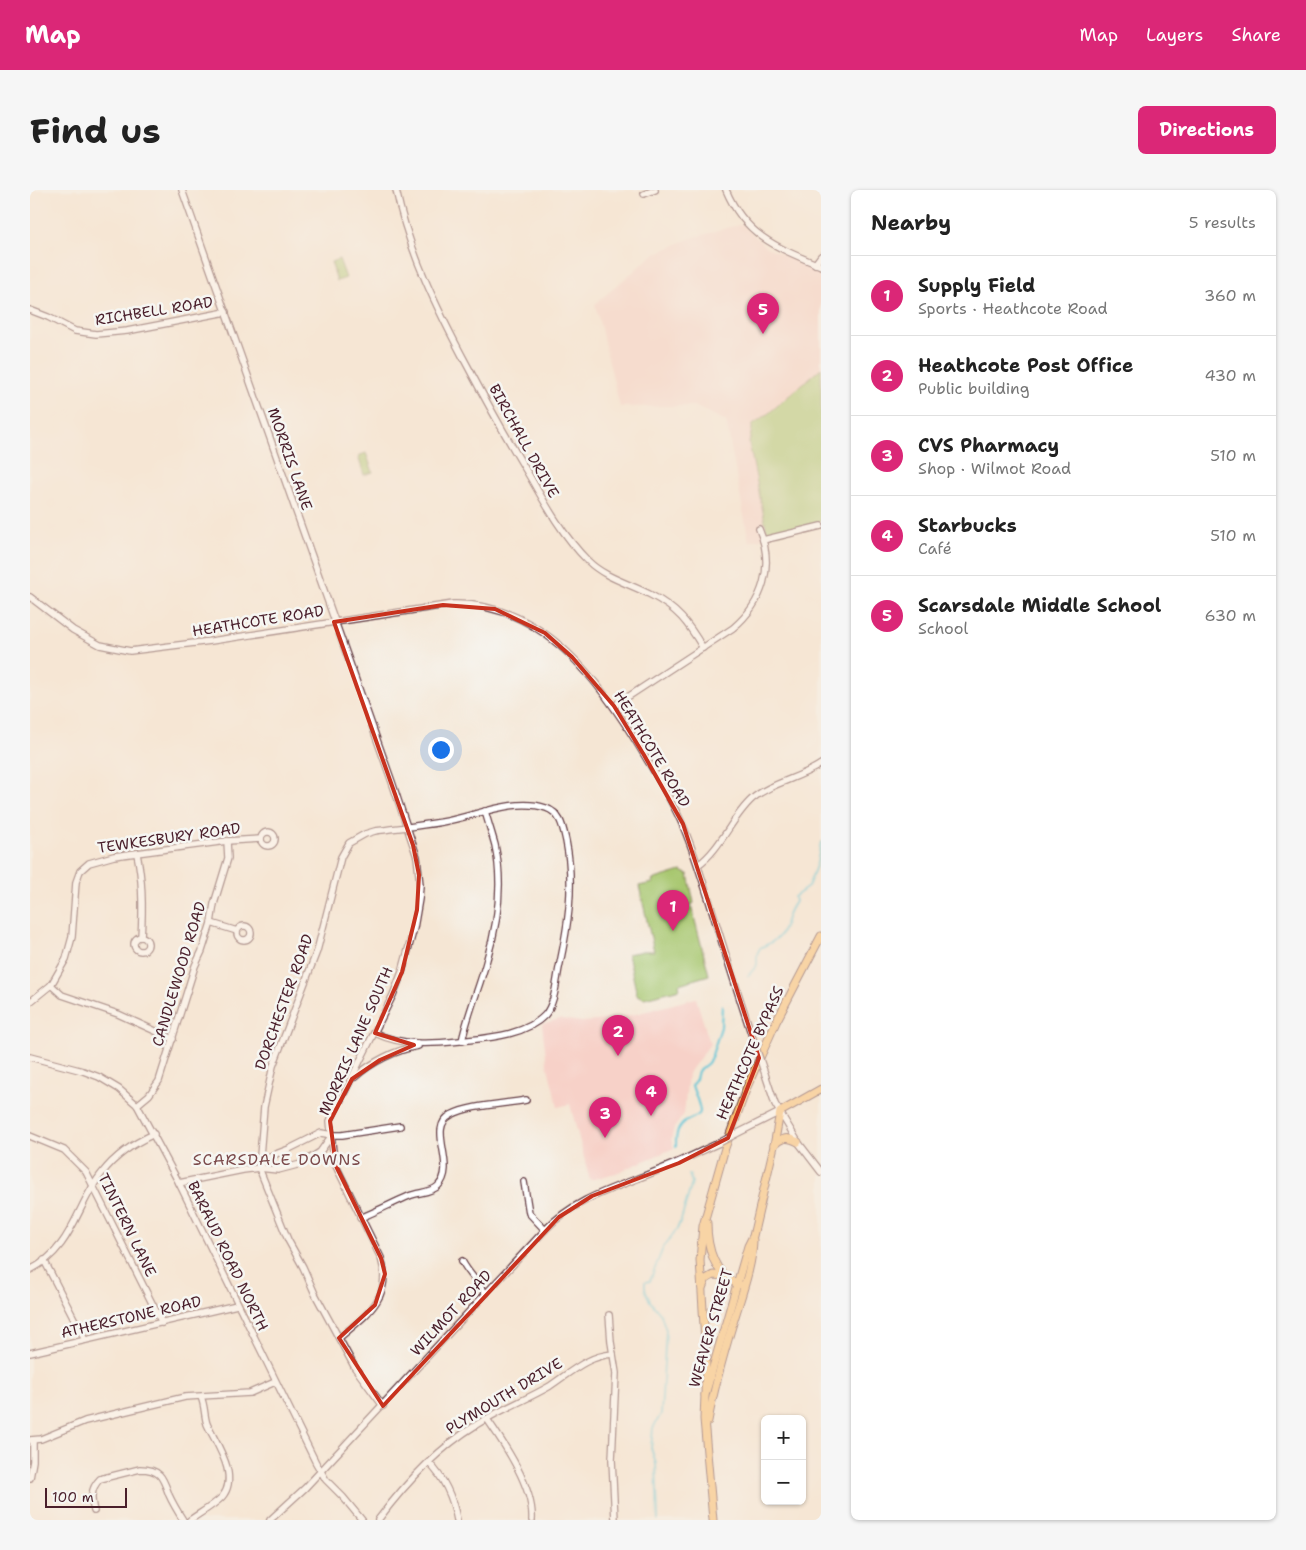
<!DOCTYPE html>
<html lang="en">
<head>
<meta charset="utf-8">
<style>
  :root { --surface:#fff; --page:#f6f6f6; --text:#222; --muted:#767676; --line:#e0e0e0; --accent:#db2777 }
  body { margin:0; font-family:"Shantell Sans",sans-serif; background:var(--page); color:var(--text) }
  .controls { position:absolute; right:15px; bottom:15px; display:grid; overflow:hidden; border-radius:8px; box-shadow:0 1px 4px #0004 }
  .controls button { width:45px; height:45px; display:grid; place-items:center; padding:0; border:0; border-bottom:1px solid var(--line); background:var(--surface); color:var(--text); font:25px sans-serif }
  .scale { position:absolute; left:15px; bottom:12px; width:82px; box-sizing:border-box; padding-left:5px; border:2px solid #4a1f2b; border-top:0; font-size:14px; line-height:18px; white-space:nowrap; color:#4a1f2b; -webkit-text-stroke:4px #f6f6f2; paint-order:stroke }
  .you { position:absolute; left:410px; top:559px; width:18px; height:18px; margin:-12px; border:4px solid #fff; border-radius:50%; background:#1a73e8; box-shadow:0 0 0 8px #1a73e833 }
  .badge { display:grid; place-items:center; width:32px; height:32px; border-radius:50%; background:var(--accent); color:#fff; font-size:16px; font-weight:700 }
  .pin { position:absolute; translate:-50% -41px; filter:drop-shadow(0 1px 2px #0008) }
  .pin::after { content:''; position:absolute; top:26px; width:18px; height:15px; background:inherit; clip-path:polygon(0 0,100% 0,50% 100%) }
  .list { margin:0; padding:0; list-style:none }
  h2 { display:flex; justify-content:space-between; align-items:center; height:65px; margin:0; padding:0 20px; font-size:21px }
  h2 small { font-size:16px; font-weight:400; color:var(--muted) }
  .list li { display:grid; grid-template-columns:32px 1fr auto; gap:15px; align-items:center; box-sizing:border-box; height:80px; padding:0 20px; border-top:1px solid var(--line) }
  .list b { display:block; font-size:19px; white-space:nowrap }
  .list p { margin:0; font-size:16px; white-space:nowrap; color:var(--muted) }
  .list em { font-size:16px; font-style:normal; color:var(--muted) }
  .map { position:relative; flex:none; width:791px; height:1330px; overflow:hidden; border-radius:8px }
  header { display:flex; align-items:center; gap:30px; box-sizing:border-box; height:70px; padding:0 25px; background:var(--accent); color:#fff }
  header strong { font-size:24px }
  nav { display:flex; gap:28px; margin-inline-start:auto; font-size:18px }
  .intro { display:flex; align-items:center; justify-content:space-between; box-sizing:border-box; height:120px; padding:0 30px }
  h1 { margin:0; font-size:35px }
  .button { padding:12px 22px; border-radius:8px; background:var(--accent); color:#fff; font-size:18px; font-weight:700 }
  main { display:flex; gap:30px; padding:0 30px }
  aside { flex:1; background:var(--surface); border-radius:8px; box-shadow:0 1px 4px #0004 }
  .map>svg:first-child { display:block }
  .built { fill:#f7d1c8 }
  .green { fill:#a8c76f; stroke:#79734d }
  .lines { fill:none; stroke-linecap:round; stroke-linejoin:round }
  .stream { stroke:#5cc6d7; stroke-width:2 }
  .minor-casing { stroke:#643d44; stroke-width:8 }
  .major-casing { stroke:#643d44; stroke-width:9 }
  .minor { stroke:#fff; stroke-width:5.5 }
  .major { stroke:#fbbe6e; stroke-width:7 }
  .minor-bridge-casing { stroke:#643d44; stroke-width:8; stroke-linecap:butt }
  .minor-bridge { stroke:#fff; stroke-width:5.5 }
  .marked { fill:none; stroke:#c8321e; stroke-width:4; stroke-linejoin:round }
  .labels { text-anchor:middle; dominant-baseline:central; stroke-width:5; stroke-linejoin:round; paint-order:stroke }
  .street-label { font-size:15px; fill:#4a1f2b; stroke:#f6f6f2 }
  .neighbourhood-label { font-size:16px; letter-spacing:1px; fill:#7b4a4b; stroke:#f6f6f2 }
</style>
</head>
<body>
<header>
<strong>Map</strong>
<nav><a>Map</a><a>Layers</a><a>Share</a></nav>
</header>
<div class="intro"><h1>Find us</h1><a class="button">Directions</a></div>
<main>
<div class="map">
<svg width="791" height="1330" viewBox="0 0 791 1330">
  <rect width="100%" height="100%" fill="#f6f6f2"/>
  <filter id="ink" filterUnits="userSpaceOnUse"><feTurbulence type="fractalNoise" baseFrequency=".02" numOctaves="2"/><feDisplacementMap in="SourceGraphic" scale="10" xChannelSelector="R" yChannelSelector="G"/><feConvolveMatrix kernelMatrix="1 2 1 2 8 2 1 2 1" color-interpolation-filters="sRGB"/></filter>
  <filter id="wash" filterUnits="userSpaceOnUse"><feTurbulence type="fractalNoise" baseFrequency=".0096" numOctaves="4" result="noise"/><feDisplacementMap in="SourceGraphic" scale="20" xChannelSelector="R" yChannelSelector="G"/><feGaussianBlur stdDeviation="1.12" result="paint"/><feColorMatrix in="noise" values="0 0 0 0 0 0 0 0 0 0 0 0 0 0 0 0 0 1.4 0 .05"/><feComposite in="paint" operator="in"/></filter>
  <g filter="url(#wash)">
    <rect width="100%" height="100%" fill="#f5e6d4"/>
    <g class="built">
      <polygon points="712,34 736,57 791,81 791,331 719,352 696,231 664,216 590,217 565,114 623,65 658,49"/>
      <polygon points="666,808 680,854 658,884 654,924 644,938 641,950 644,958 586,983 560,990 540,914 528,917 517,874 512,834 530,829 552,832 567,831 606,824"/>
    </g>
    <g class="green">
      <polygon points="309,69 316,88 307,91 301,72"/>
      <polygon points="791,178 791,331 749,344 737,342 719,253 723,234 739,223"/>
      <polygon points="336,263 343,282 334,285 328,266"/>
      <polygon points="651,681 658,684 664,713 661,715 679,785 649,794 650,799 614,808 607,805 598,764 613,761 624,761 609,696 623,693 622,690"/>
    </g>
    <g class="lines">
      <g class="stream">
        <path d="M718,786l9,-11v-11l3,-6c7,-4 15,-6 20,-13 7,-9 5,-21 15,-33l-1,-5 14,-10 9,-24 4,-21"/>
        <path d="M646,957c-2,-33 23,-26 24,-35 0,-8 -6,-19 -8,-27l4,-6 2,-8 10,-8 4,-8 9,-28 1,-22"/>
        <polyline points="628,1330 626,1274 621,1258 623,1238 631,1224 636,1140 631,1125 620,1111 615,1099 615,1092 620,1091 633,1058 647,1039 651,1030 662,993 659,984"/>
      </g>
    </g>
  </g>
  <g filter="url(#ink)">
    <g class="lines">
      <g class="minor-casing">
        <g id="minor">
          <path d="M152,0l210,592 25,75 3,28 -1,14 -5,29 -12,44 -9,23 -63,126 3,32 3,13 45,92c12,40 -15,57 -42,80"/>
          <path d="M366,0c13,62 41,119 71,175 20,38 41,75 63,112 17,30 34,60 58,84 17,17 43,23 63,34 27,14 37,28 52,53"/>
          <path d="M696,0c19,46 52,58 95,76"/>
          <polyline points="614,4 625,0"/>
          <polyline points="785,74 791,66"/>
          <polyline points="0,120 18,127 45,141 66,144 97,141 196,122"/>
          <polyline points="733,350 791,336"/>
          <path d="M0,407l43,33 27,15 30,6 81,-10 242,-37c92,-2 150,81 192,152 13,22 28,46 38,70 10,23 17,47 25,71 15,49 30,97 46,145"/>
          <path d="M584,516l119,-78c30,-25 42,-62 26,-99"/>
          <circle cx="238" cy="649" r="7"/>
          <path d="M107,664c6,28 6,55 4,83"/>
          <path d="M668,675c23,-16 33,-47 54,-66 20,-17 47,-20 69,-35"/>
          <polyline points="181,733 207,741"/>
          <circle cx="214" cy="743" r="7"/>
          <circle cx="111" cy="754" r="7"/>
          <polyline points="21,795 32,805 88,824 143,849"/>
          <polyline points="0,812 21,795 36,769 42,747 46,692 50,681 59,673 84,666 197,651 231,649"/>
          <path d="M345,843c27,13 56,11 85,8 26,-3 65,-5 85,-26 10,-12 11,-32 14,-47 9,-42 16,-83 7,-127 -3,-13 -5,-28 -20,-33 -32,-11 -72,9 -104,14 -22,4 -45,6 -67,9l-10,3 -16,9 -8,14 -24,94 -44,115 -9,41 -5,61 29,72 15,27 12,27 40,74 28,38"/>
          <path d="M432,851c6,-28 18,-55 25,-82 11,-36 16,-77 8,-114 -3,-11 -7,-23 -10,-34"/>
          <polyline points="0,867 53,881 69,887 89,899 107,915 149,993 286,1273 296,1290 313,1307 332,1330"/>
          <polyline points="735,884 745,914 768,952 791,982"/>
          <path d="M325,887c17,-15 40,-27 63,-31"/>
          <polyline points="107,915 119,905 129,891 165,776 172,761 181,733 184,714 198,668 197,651"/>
          <polyline points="706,944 750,922"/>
          <polyline points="0,946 34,960 56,982 132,1133"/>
          <polyline points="229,978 238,967 259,959 291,943 302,945 312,945 370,936"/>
          <polyline points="494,992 499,1023 515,1040"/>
          <polyline points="149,993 213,980 229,978 248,980 271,974 290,962 302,945"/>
          <path d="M330,1028c17,-7 33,-15 49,-22 9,-4 22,-3 29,-10 20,-20 -12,-58 13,-71 18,-10 55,-11 75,-15"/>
          <polyline points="14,1070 55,1150"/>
          <path d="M432,1071c6,12 17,22 24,33"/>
          <path d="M0,1080c43,-21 46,-65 72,-97 14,-18 32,-30 52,-39"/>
          <polyline points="579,1125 581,1152 586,1183 582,1270 585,1330"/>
          <polyline points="0,1163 207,1115"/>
          <path d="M457,1229c18,26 47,69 45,101"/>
          <polyline points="0,1250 11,1249 55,1231 155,1207 220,1203 245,1192"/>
          <path d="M399,1273c15,15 24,35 28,57"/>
          <polyline points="0,1288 3,1271 3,1250"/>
          <path d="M64,1321c-3,-12 -4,-22 6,-32l40,-10c21,0 23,9 29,26 4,9 9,17 14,25"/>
          <path d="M160,1330c10,-7 23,-14 32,-23 18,-21 -6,-53 -15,-73 -3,-9 -2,-18 -6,-27"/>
          <path d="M240,1330l35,-32 240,-258c31,-33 74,-43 114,-60 21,-8 40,-18 60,-27"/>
          <path d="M348,1330c27,-36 59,-71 98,-95 23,-15 50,-25 74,-39 21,-14 37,-30 63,-32"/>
        </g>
      </g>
      <g class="major-casing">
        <g id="major">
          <path d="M744,955c8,-8 14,-8 24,-3"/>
          <path d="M677,1033c0,24 7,54 34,62"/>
          <polyline points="672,1098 676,1089 683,1085 694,1086"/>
          <polyline points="675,1205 676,1169 670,1070 673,1036 695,958 717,897 746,832 791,746"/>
          <path d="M678,1231c6,-33 15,-65 25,-98 7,-24 20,-58 20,-83"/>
          <polyline points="683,1330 674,1229 675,1205 718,1056 723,1046 744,956 750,922 791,899"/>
        </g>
      </g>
      <use href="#minor" class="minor"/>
      <use href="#major" class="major"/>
      <g class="minor-bridge-casing">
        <g id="minor-bridge">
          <polyline points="724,852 735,884"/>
          <polyline points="689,953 706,944"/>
        </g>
      </g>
      <use href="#minor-bridge" class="minor-bridge"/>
    </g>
  </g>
  <path d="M0 0H791V1330H0ZM413,415l52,4 50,24 27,24 42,49 30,49 39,69 76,234 -31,80 -49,25 -87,33 -33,21 -176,189 -44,-68 36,-33 10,-31 -4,-16 -45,-92 -6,-45 22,-42 28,-19 34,-15 -39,-12 27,-61 15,-62 2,-35 -6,-30 -79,-223z" fill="#f5e6d4" fill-opacity=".55" fill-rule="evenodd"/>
  <path class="marked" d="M413,415l52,4 50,24 27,24 42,49 30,49 39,69 76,234 -31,80 -49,25 -87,33 -33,21 -176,189 -44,-68 36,-33 10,-31 -4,-16 -45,-92 -6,-45 22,-42 28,-19 34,-15 -39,-12 27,-61 15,-62 2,-35 -6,-30 -79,-223z"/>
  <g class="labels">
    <g class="street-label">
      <text transform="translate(124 121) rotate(-9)">RICHBELL ROAD</text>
      <text transform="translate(494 251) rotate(61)">BIRCHALL DRIVE</text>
      <text transform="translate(260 269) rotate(71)">MORRIS LANE</text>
      <text transform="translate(228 431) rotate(-9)">HEATHCOTE ROAD</text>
      <text transform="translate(622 559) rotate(59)">HEATHCOTE ROAD</text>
      <text transform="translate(139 648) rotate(-8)">TEWKESBURY ROAD</text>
      <text transform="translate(149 784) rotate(-73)">CANDLEWOOD ROAD</text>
      <text transform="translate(254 812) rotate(-70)">DORCHESTER ROAD</text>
      <text transform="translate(326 851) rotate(-66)">MORRIS LANE SOUTH</text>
      <text transform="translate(720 863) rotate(-66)">HEATHCOTE BYPASS</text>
      <text transform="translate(97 1035) rotate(64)">TINTERN LANE</text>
      <text transform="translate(198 1066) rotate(64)">BARAUD ROAD NORTH</text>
      <text transform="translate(421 1123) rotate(-47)">WILMOT ROAD</text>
      <text transform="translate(101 1127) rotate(-13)">ATHERSTONE ROAD</text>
      <text transform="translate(681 1138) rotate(-74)">WEAVER STREET</text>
      <text transform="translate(474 1206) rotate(-31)">PLYMOUTH DRIVE</text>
    </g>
    <g class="neighbourhood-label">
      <text x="247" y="969">SCARSDALE DOWNS</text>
    </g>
  </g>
</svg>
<div class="controls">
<button>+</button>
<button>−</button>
</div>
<div class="scale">100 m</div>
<div class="you"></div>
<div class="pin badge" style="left:643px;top:741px">1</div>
<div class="pin badge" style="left:588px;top:866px">2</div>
<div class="pin badge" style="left:575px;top:948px">3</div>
<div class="pin badge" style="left:621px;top:926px">4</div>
<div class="pin badge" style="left:733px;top:144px">5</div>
</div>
<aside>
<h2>Nearby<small>5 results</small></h2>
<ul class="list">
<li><span class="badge">1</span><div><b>Supply Field</b><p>Sports · Heathcote Road</p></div><em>360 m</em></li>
<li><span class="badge">2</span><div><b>Heathcote Post Office</b><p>Public building</p></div><em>430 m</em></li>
<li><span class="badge">3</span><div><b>CVS Pharmacy</b><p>Shop · Wilmot Road</p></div><em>510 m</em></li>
<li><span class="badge">4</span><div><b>Starbucks</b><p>Café</p></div><em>510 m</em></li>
<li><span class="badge">5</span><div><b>Scarsdale Middle School</b><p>School</p></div><em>630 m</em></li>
</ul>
</aside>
</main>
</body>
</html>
